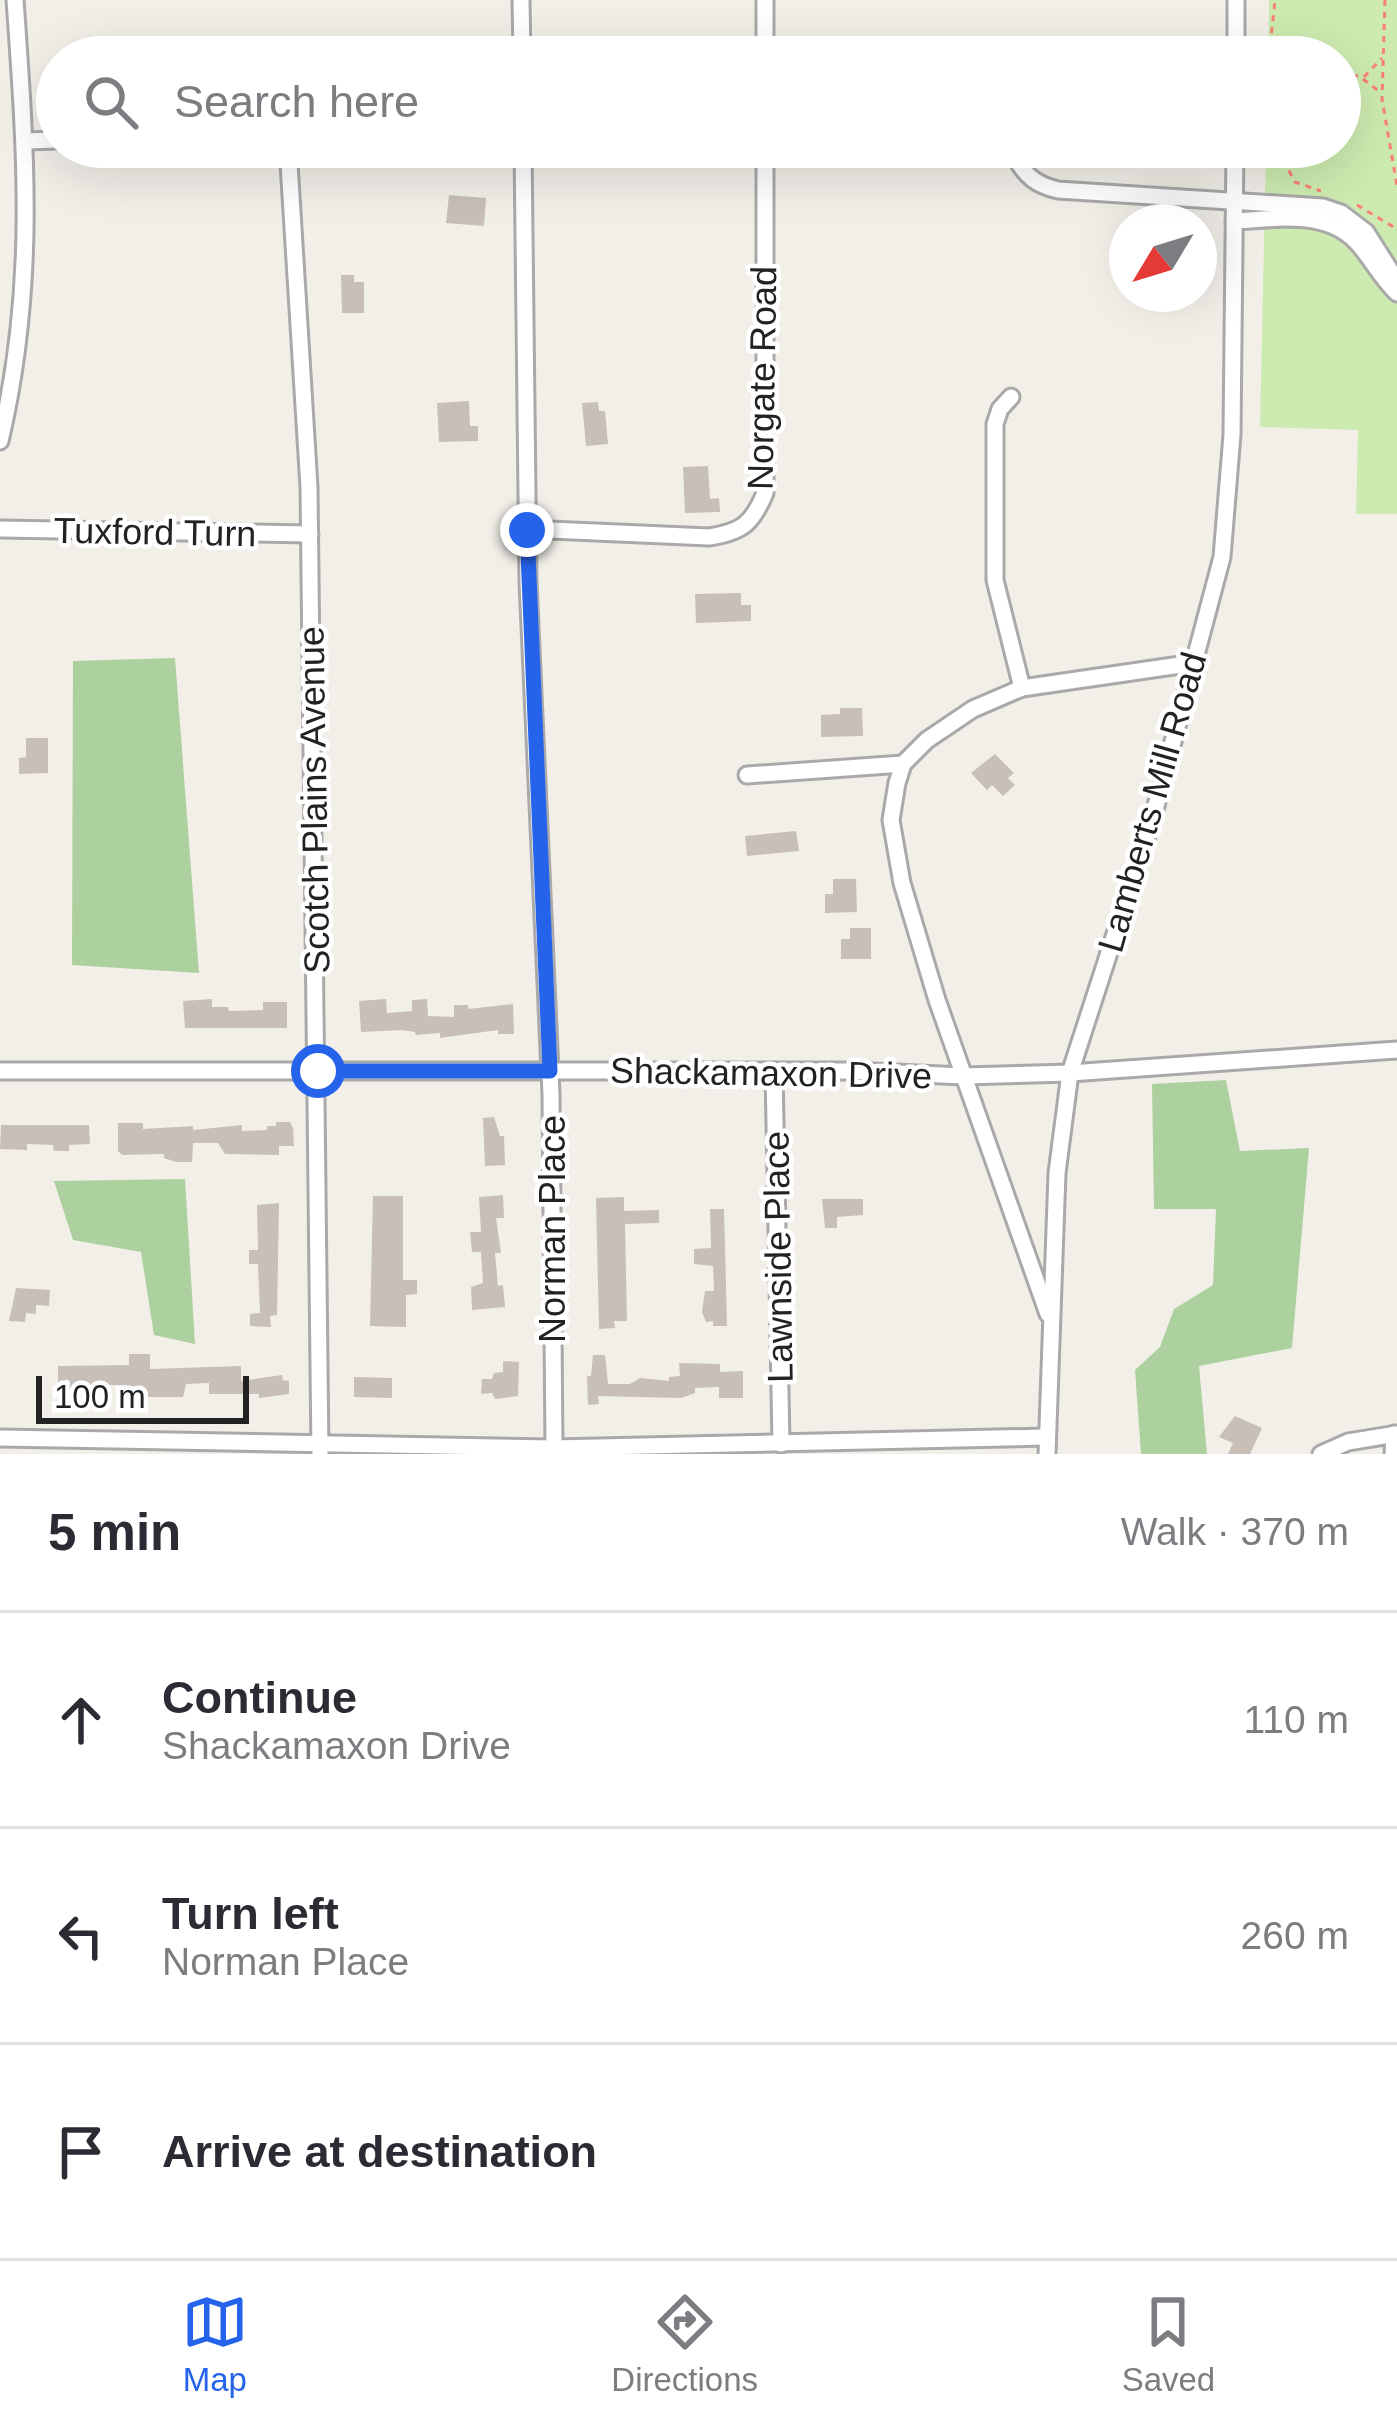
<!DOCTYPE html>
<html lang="en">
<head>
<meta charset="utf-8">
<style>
  :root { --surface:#fff; --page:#f7f7f7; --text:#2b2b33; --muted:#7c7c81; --line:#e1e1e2; --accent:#2563eb }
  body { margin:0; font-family:Helvetica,sans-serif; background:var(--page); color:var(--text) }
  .compass { position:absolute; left:1109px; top:204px; width:108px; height:108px; border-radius:50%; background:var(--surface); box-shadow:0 12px 48px #0002; rotate:232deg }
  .scale { position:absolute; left:36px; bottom:30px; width:213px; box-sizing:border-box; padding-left:12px; border:6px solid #222; border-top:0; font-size:33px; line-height:42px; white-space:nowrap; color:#222; -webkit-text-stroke:9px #fff; paint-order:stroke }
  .stop { position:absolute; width:36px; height:36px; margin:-27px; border:9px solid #2563eb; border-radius:50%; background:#fff }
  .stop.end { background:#2563eb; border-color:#fff; box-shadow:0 3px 12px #0008 }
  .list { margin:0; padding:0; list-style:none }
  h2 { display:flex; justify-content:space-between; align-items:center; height:156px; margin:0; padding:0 48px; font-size:51px }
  h2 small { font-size:39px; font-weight:400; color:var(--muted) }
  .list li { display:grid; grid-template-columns:78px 1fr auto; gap:36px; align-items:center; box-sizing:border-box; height:216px; padding:0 48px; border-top:3px solid var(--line) }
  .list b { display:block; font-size:45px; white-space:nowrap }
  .list p { margin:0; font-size:39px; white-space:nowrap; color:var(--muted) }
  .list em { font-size:39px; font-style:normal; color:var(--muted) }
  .icon { flex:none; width:66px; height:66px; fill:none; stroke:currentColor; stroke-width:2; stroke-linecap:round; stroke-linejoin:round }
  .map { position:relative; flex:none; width:1397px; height:1454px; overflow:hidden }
  .search { position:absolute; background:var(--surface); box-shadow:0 12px 48px #0002; left:36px; right:36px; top:36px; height:132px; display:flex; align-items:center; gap:30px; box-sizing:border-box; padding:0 42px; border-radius:66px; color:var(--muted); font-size:45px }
  .sheet { height:804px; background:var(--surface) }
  nav { display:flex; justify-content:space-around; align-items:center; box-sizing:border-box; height:168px; border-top:3px solid var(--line); background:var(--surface); font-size:33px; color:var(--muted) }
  nav a { display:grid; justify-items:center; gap:6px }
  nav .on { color:var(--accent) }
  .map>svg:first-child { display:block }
  .grass { fill:#cdebb0 }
  .forest { fill:#add19e }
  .building { fill:#c7bfb8 }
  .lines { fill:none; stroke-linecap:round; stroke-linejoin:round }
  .minor-casing { stroke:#a9a9a9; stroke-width:21 }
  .path { stroke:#fa8072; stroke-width:3; stroke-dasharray:6 6; stroke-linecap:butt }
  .minor { stroke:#fff; stroke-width:15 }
  .route { stroke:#2563eb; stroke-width:15 }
  .labels { text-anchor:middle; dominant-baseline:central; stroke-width:9; stroke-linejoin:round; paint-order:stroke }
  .street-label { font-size:36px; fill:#222; stroke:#fff }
</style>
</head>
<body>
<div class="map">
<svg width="1397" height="1454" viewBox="0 0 1397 1454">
  <rect width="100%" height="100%" fill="#f2efe9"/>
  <polygon class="grass" points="1269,0 1397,0 1397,514 1356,514 1358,430 1260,427 1266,147 1340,147 1340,57 1268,57"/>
  <g class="forest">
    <polygon points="175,658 199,973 72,965 73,661"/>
    <polygon points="1226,1080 1240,1151 1309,1148 1292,1348 1199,1366 1207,1454 1141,1454 1135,1370 1160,1347 1174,1309 1213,1285 1216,1209 1154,1209 1152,1084"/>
    <polygon points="185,1179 195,1344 154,1335 141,1252 73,1240 54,1181"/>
  </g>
  <g class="building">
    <polygon points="449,195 486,198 484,226 446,223"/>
    <polygon points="341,275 354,275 354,282 364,282 364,313 342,313"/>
    <polygon points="469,401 470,426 478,426 478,441 439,442 437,403"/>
    <polygon points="598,402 599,411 605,411 608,444 586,446 582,403"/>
    <polygon points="708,466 710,499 719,498 720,512 685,513 683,467"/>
    <polygon points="741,593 741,605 751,605 751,621 696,623 695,594"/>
    <polygon points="840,708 862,708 863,736 821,737 821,715 840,714"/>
    <polygon points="26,738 48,738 48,773 19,774 19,758 26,757"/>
    <polygon points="995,754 1014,773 1008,778 1015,785 1003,796 992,785 987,790 971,773"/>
    <polygon points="796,831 799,851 747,856 745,836"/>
    <polygon points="833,879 856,879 857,912 825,913 825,894 833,894"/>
    <polygon points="850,928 871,928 871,959 841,959 841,939 850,939"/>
    <polygon points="212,999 212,1007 228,1007 229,1011 263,1010 263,1002 287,1002 287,1028 185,1028 183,1001"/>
    <polygon points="386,999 387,1013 412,1011 412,1000 427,999 428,1016 454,1017 454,1005 468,1005 468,1009 513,1004 514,1034 498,1034 498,1030 440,1038 440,1033 416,1035 415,1032 402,1030 361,1032 359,1001"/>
    <polygon points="494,1117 500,1136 504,1136 505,1165 485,1166 483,1118"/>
    <polygon points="276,1122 290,1122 293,1128 294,1146 279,1146 279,1155 225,1154 218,1143 193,1143 192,1162 176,1162 164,1158 164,1154 122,1155 118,1151 118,1123 143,1123 143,1129 193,1126 193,1130 242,1125 242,1131 267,1130 267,1126 276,1126"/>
    <polygon points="1,1125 89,1125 90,1144 69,1145 69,1151 54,1151 53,1145 27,1144 27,1150 0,1149"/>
    <polygon points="503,1195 504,1218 496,1218 501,1253 495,1253 498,1286 503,1285 505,1307 472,1310 471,1287 483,1283 481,1252 472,1252 470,1232 481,1232 479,1197"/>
    <polygon points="373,1196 403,1196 403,1280 417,1280 417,1294 406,1295 406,1327 370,1326"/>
    <polygon points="624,1197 624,1211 659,1210 659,1223 625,1224 627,1321 614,1321 615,1328 599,1329 596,1198"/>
    <polygon points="822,1199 863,1199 863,1215 837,1217 837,1228 825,1228"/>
    <polygon points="279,1203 277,1315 270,1316 271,1327 250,1326 250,1314 260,1313 258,1264 249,1264 249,1250 258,1250 257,1205"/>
    <polygon points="710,1209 724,1209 727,1326 713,1326 713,1321 706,1322 702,1312 705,1291 714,1291 713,1266 694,1264 694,1249 711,1248"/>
    <polygon points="16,1288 50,1290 49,1306 36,1305 36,1314 26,1313 25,1322 9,1321"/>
    <polygon points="129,1354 150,1354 150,1369 241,1366 241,1381 282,1375 283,1380 289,1381 289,1394 259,1398 259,1394 209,1394 209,1383 186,1384 183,1397 119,1397 119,1385 92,1385 92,1393 58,1393 58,1366 129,1365"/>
    <polygon points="593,1355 605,1355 608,1384 630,1384 640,1378 669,1381 669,1377 680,1376 679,1363 720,1364 720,1372 743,1371 743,1398 719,1398 719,1387 695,1388 695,1393 681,1398 598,1396 599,1404 588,1405 587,1376 591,1376"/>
    <polygon points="503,1361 519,1362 518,1396 495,1399 492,1393 481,1394 482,1379 492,1379 494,1373 503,1372"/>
    <polygon points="354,1377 392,1378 392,1398 354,1397"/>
    <polygon points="1235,1416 1262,1428 1250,1454 1228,1454 1233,1443 1219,1437"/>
  </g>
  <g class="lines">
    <g class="minor-casing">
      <g id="minor">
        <polyline points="521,0 522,57"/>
        <polyline points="765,57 765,0"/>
        <polyline points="1236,57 1236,0"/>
        <polyline points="25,141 57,140"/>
        <polyline points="288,147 309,487 320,1454"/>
        <polyline points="523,147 528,582 551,1094 554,1448"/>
        <path d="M997,147c13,14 29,14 43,0"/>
        <path d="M1016,158c10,19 21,27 42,32l265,17 18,6 25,19 31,49"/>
        <path d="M1234,221c44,-2 96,-13 127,26 13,16 21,32 36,46"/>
        <polyline points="1011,397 1000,409 995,424 995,580 1022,688"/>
        <path d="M0,441c36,-153 26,-287 15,-441"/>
        <polyline points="0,529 310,534"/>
        <path d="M527,529l182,8c33,-5 43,-13 56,-44v-346"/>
        <polyline points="747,775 903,764"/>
        <polyline points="0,1071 851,1071 964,1076 1070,1073 1397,1050"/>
        <polyline points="774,1071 781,1444"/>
        <polyline points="1048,1314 937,1000 902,883 891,820 897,783 903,764 927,740 973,709 1022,688 1194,663"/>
        <polyline points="0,1438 554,1448 1046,1437"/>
        <polyline points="1047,1454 1057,1173 1070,1073 1153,817 1222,557 1232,435 1235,147"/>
        <polyline points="1321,1454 1348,1442 1397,1434"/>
        <polyline points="1393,1454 1394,1434"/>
      </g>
    </g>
    <g class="path">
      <polyline points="1385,0 1382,99 1397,186"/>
      <polyline points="1269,57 1275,0"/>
      <polyline points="1340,74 1359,76 1380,92"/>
      <polyline points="1364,77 1382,58"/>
      <polyline points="1291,147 1288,169 1295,182 1321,191"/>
      <polyline points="1357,205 1397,229"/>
    </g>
    <use href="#minor" class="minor"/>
  </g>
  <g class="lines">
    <polyline class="route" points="318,1071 550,1071 527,530"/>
  </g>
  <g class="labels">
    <g class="street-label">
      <text transform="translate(762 378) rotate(-89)">Norgate Road</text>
      <text transform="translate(155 532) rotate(1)">Tuxford Turn</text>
      <text transform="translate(314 800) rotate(-91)">Scotch Plains Avenue</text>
      <text transform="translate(1152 802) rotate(-74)">Lamberts Mill Road</text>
      <text transform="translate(771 1073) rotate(1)">Shackamaxon Drive</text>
      <text transform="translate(552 1229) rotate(-90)">Norman Place</text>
      <text transform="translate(778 1257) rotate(-91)">Lawnside Place</text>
    </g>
  </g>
</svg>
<svg class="compass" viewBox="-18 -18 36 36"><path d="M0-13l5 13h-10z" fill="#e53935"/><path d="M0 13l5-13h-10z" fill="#7c7c81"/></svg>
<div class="scale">100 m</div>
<div class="stop" style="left:318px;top:1071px"></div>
<div class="stop end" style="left:527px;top:530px"></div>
<div class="search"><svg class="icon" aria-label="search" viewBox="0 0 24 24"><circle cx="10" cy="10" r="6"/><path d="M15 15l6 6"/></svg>Search here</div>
</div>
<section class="sheet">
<h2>5 min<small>Walk · 370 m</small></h2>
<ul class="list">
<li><svg class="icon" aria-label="ahead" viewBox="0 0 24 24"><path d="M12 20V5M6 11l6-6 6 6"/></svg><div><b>Continue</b><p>Shackamaxon Drive</p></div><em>110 m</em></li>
<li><svg class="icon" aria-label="left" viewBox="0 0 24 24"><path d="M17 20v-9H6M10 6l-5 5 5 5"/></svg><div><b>Turn left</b><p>Norman Place</p></div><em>260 m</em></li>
<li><svg class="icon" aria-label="arrive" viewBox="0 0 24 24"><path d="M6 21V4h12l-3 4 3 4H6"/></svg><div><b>Arrive at destination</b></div></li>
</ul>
</section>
<nav>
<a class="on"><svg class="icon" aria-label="map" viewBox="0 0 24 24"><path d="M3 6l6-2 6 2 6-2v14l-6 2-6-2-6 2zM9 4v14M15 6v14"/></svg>Map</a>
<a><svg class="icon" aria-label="directions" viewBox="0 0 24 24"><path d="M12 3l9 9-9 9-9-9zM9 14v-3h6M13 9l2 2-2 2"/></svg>Directions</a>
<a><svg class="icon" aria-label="saved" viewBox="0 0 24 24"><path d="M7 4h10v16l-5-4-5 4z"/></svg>Saved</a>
</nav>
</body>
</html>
